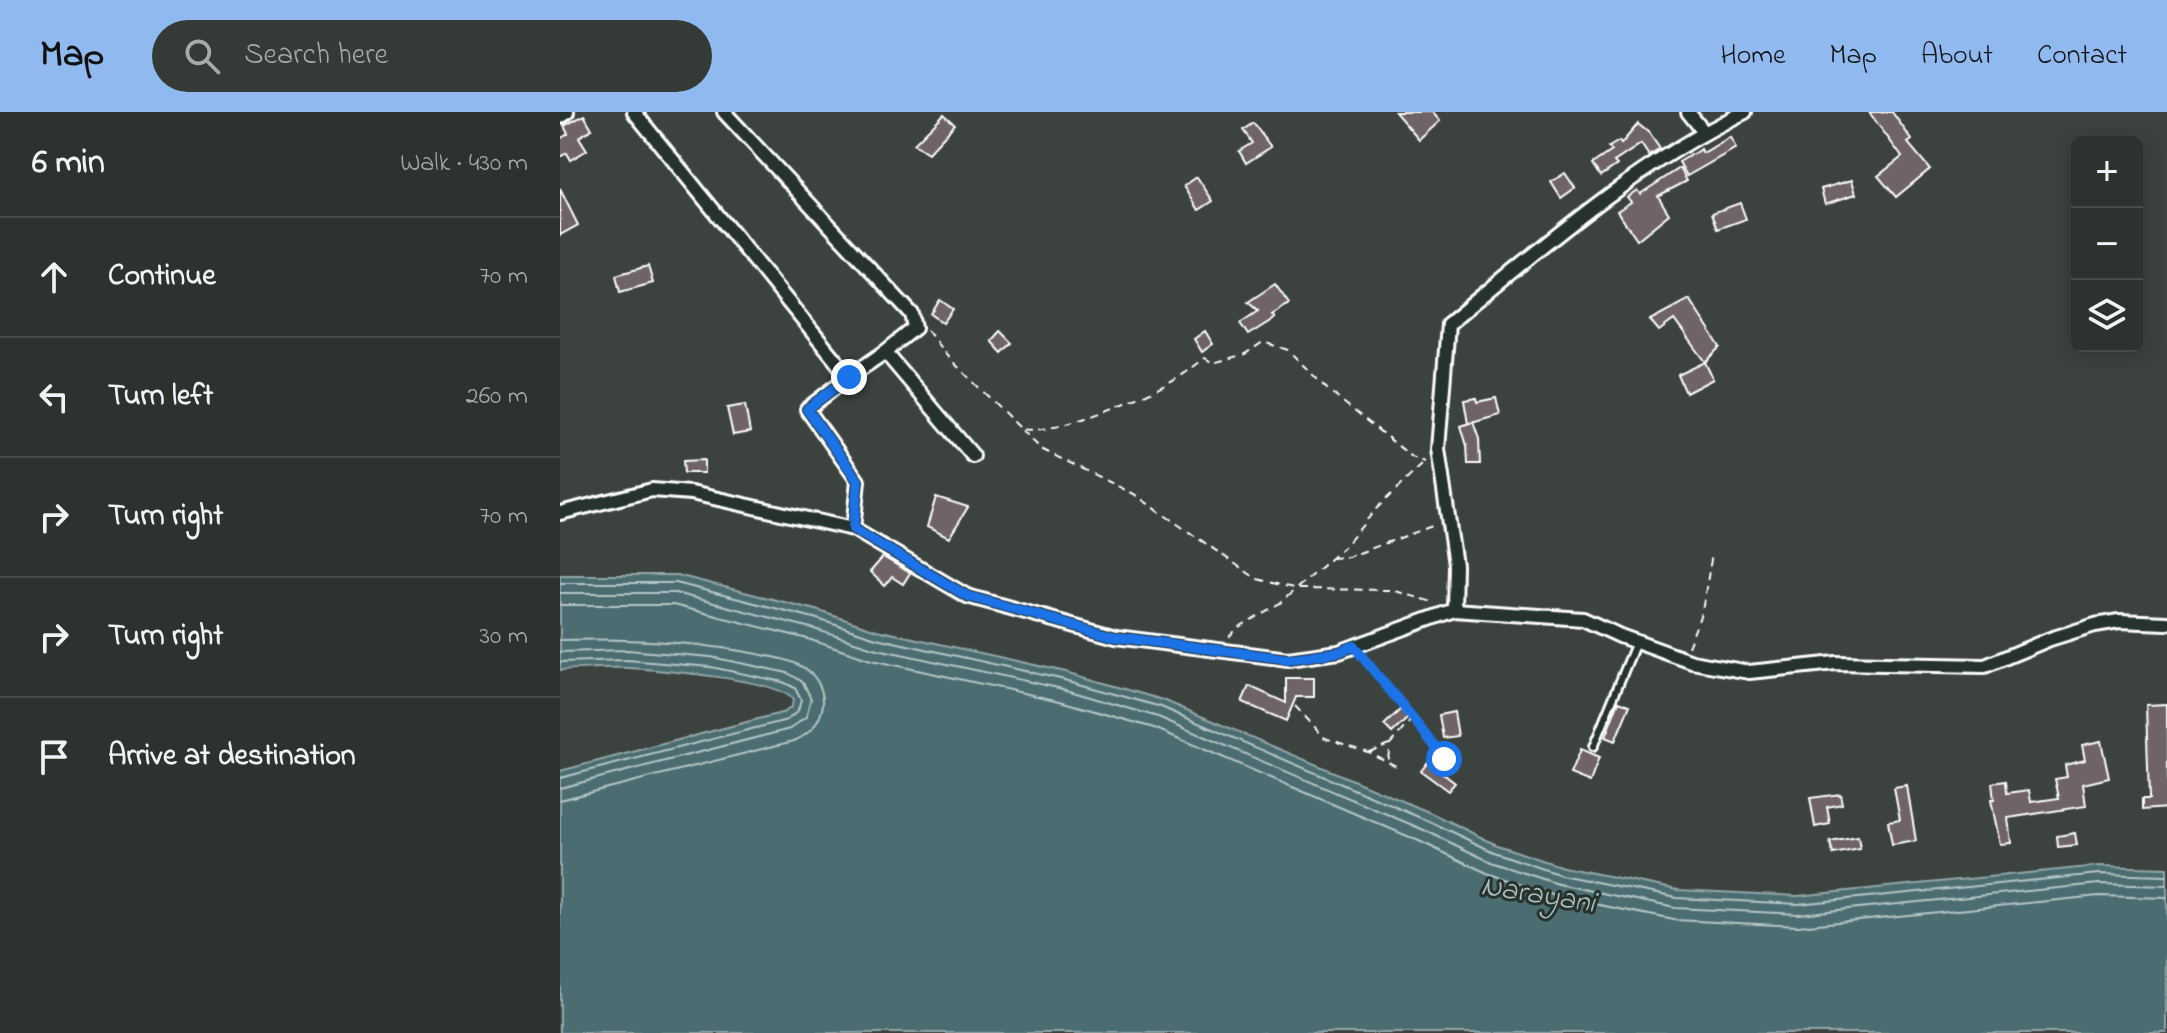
<!DOCTYPE html>
<html lang="en">
<head>
<meta charset="utf-8">
<style>
  :root { --surface:#2d322e; --page:#353a36; --text:#f1f3f6; --muted:#a7aaaa; --line:#484d4a; --accent:#90b9f0 }
  body { margin:0; font-family:"Indie Flower",sans-serif; background:var(--page); color:var(--text) }
  .controls { position:absolute; right:24px; top:24px; display:grid; overflow:hidden; border-radius:12px; box-shadow:0 4px 20px #0003 }
  .controls button { width:72px; height:72px; display:grid; place-items:center; padding:0; border:0; border-bottom:2px solid var(--line); background:var(--surface); color:var(--text); font:40px sans-serif }
  .stop { position:absolute; width:24px; height:24px; margin:-18px; border:6px solid #1a73e8; border-radius:50%; background:#fff }
  .stop.end { background:#1a73e8; border-color:#fff; box-shadow:0 2px 8px #0008 }
  .list { margin:0; padding:0; list-style:none }
  h2 { display:flex; justify-content:space-between; align-items:center; height:104px; margin:0; padding:0 32px; font-size:34px }
  h2 small { font-size:26px; font-weight:400; color:var(--muted) }
  .list li { display:grid; grid-template-columns:52px 1fr auto; gap:24px; align-items:center; box-sizing:border-box; height:120px; padding:0 32px; border-top:2px solid var(--line) }
  .list b { display:block; font-size:30px; white-space:nowrap }
  .list em { font-size:26px; font-style:normal; color:var(--muted) }
  .icon { flex:none; width:44px; height:44px; fill:none; stroke:currentColor; stroke-width:2; stroke-linecap:round; stroke-linejoin:round }
  .map { position:relative; flex:none; width:1607px; height:921px; overflow:hidden }
  header { display:flex; align-items:center; gap:48px; box-sizing:border-box; height:112px; padding:0 40px; background:var(--accent); color:#111 }
  header strong { font-size:38px }
  nav { display:flex; gap:44px; margin-inline-start:auto; font-size:28px }
  .search { width:560px; height:72px; background:var(--page); display:flex; align-items:center; gap:20px; box-sizing:border-box; padding:0 28px; border-radius:44px; color:var(--muted); font-size:30px }
  main { display:flex }
  aside { flex:1; background:var(--surface) }
  .map>svg:first-child { display:block }
  .water { fill:#4b6d72; stroke:#93a7aa; stroke-width:2 }
  .lines { fill:none; stroke-linecap:round; stroke-linejoin:round }
  .shore { stroke:#b7c5c7; stroke-width:2 }
  .building { fill:#706467; stroke:#fff; stroke-width:2 }
  .service-casing { stroke:#fff; stroke-width:12 }
  .minor-casing { stroke:#fff; stroke-width:18 }
  .tertiary-casing { stroke:#fff; stroke-width:20 }
  .path { stroke:#fff; stroke-width:2; stroke-dasharray:8 6; stroke-linecap:butt }
  .service { stroke:#26332d; stroke-width:6 }
  .minor { stroke:#26332d; stroke-width:12 }
  .tertiary { stroke:#26332d; stroke-width:14 }
  .route { stroke:#1a73e8; stroke-width:10 }
  .labels { text-anchor:middle; dominant-baseline:central; stroke-width:6; stroke-linejoin:round; paint-order:stroke }
  .water-label { font-size:30px; font-style:italic; fill:#aebdc0; stroke:#26332d }
</style>
</head>
<body>
<header>
<strong>Map</strong>
<div class="search"><svg class="icon" aria-label="search" viewBox="0 0 24 24"><circle cx="10" cy="10" r="6"/><path d="M15 15l6 6"/></svg>Search here</div>
<nav><a>Home</a><a>Map</a><a>About</a><a>Contact</a></nav>
</header>
<main>
<aside>
<h2>6 min<small>Walk · 430 m</small></h2>
<ul class="list">
<li><svg class="icon" aria-label="ahead" viewBox="0 0 24 24"><path d="M12 20V5M6 11l6-6 6 6"/></svg><div><b>Continue</b></div><em>70 m</em></li>
<li><svg class="icon" aria-label="left" viewBox="0 0 24 24"><path d="M17 20v-9H6M10 6l-5 5 5 5"/></svg><div><b>Turn left</b></div><em>260 m</em></li>
<li><svg class="icon" aria-label="right" viewBox="0 0 24 24"><path d="M7 20v-9h11M14 6l5 5-5 5"/></svg><div><b>Turn right</b></div><em>70 m</em></li>
<li><svg class="icon" aria-label="right" viewBox="0 0 24 24"><path d="M7 20v-9h11M14 6l5 5-5 5"/></svg><div><b>Turn right</b></div><em>30 m</em></li>
<li><svg class="icon" aria-label="arrive" viewBox="0 0 24 24"><path d="M6 21V4h12l-3 4 3 4H6"/></svg><div><b>Arrive at destination</b></div></li>
</ul>
</aside>
<div class="map">
<svg width="1607" height="921" viewBox="0 0 1607 921">
  <rect width="100%" height="100%" fill="#3c423e"/>
  <filter id="ink" filterUnits="userSpaceOnUse"><feTurbulence type="fractalNoise" baseFrequency=".0125" numOctaves="2"/><feDisplacementMap in="SourceGraphic" scale="16" xChannelSelector="R" yChannelSelector="G"/><feConvolveMatrix kernelMatrix="1 2 1 2 8 2 1 2 1" color-interpolation-filters="sRGB"/></filter>
  <g filter="url(#ink)">
    <path class="water" d="M0,463h117l139,35 61,20 189,42 97,28 268,113 66,32 66,22 115,23 119,6 302,-30 68,2v165h-1607v-262l225,-59 7,-6 1,-6c-13,-21 -135,-30 -164,-32 -23,-1 -46,1 -69,2z"/>
    <g class="lines">
      <g class="shore">
        <polyline points="0,471 116,471 254,506 316,526 505,568 601,595 868,709 934,740 1001,763 1117,786 1238,792 1539,762 1607,764"/>
        <polyline points="0,481 115,481 251,516 313,536 503,577 598,605 864,718 931,750 998,772 1115,796 1238,802 1539,772 1607,774"/>
        <polyline points="0,493 113,493 248,527 311,548 500,589 594,616 859,729 927,761 995,784 1114,808 1238,814 1539,784 1607,786"/>
        <path d="M0,528c67,-2 131,1 197,14 16,3 33,5 47,14 12,7 20,22 19,36 -2,18 -13,30 -29,37l-234,59"/>
        <polyline points="0,540 67,538 151,545 228,561 243,570 251,587 246,605 230,617 0,676"/>
        <polyline points="0,550 67,548 151,555 223,570 235,576 241,588 238,599 227,608 0,666"/>
      </g>
    </g>
    <g class="building">
      <polygon points="835,0 872,0 880,9 859,28"/>
      <polygon points="1309,0 1332,0 1352,28 1348,31 1370,57 1336,85 1318,64 1342,45"/>
      <polygon points="384,2 395,12 368,41 354,32"/>
      <polygon points="24,3 32,17 19,25 27,38 11,48 7,41 0,45 0,27 8,22 4,14"/>
      <polygon points="693,11 711,35 686,51 679,39 692,31 683,18"/>
      <polygon points="1078,12 1089,21 1100,37 1089,44 1081,32 1054,50 1057,53 1041,64 1033,52 1052,39 1049,35 1059,29 1061,32"/>
      <polygon points="1170,25 1176,36 1127,64 1119,50 1141,37 1143,41"/>
      <polygon points="1120,56 1127,69 1098,84 1109,102 1077,128 1057,99 1071,90 1067,85 1077,78 1080,82"/>
      <polygon points="1005,61 1015,76 1001,86 991,70"/>
      <polygon points="637,65 653,89 639,98 624,74"/>
      <polygon points="1292,68 1296,82 1265,92 1261,77"/>
      <polygon points="0,77 18,113 0,123"/>
      <polygon points="1180,91 1186,107 1158,117 1152,101"/>
      <polygon points="88,154 93,171 60,180 56,163"/>
      <polygon points="715,172 729,192 712,203 715,206 688,223 680,211 698,199 688,190"/>
      <polygon points="1129,187 1160,235 1145,250 1114,208 1099,219 1090,208"/>
      <polygon points="380,188 393,197 383,211 371,202"/>
      <polygon points="440,219 452,231 442,241 431,229"/>
      <polygon points="645,219 653,232 642,240 634,227"/>
      <polygon points="1145,250 1153,267 1126,281 1118,263"/>
      <polygon points="916,286 917,290 936,286 940,303 908,312 904,288"/>
      <polygon points="185,293 190,320 173,323 167,296"/>
      <polygon points="913,310 919,327 920,352 908,352 907,334 901,314"/>
      <polygon points="144,348 144,361 124,361 123,349"/>
      <polygon points="376,385 408,395 389,426 367,415"/>
      <polygon points="323,445 350,461 343,472 332,465 325,474 310,460"/>
      <polygon points="726,566 754,566 754,585 736,585 726,609 682,590 689,574 726,591"/>
      <polygon points="1059,589 1070,593 1055,629 1045,625"/>
      <polygon points="1607,592 1607,696 1582,698 1582,687 1589,687 1586,593"/>
      <polygon points="841,597 849,605 832,621 824,613"/>
      <polygon points="894,600 898,624 883,626 879,603"/>
      <polygon points="1541,629 1549,666 1523,672 1526,694 1448,706 1451,731 1440,732 1431,688 1434,688 1432,671 1446,669 1447,681 1469,678 1471,690 1499,686 1495,667 1507,665 1505,653 1525,648 1522,633"/>
      <polygon points="1020,638 1039,646 1030,670 1010,662"/>
      <polygon points="868,650 895,671 888,679 861,659"/>
      <polygon points="1347,674 1356,729 1332,733 1328,710 1340,708 1334,676"/>
      <polygon points="1280,682 1282,692 1267,695 1270,712 1255,715 1250,686"/>
      <polygon points="1515,721 1517,733 1498,735 1497,724"/>
      <polygon points="1298,725 1300,737 1273,742 1270,730"/>
    </g>
    <g class="lines">
      <g class="service-casing">
        <polyline id="service" points="1033,635 1076,530"/>
      </g>
      <g class="minor-casing">
        <g id="minor">
          <polyline points="74,0 289,265 247,297 298,369 293,417"/>
          <polyline points="164,0 352,202 355,216 325,240"/>
          <polyline points="1128,0 1144,20"/>
          <polyline points="289,265 325,240 413,344"/>
          <polyline points="0,401 92,378 131,381 293,417 407,484 556,525 728,547 779,540 894,498 1023,507 1060,524 1132,550 1189,560 1276,551 1425,554 1490,527 1535,513 1559,509 1607,511"/>
          <path d="M894,498l1,-45 -17,-116 10,-125c94,-77 187,-159 297,-212"/>
        </g>
      </g>
      <g class="tertiary-casing">
        <polyline id="tertiary" points="0,4 6,0"/>
      </g>
      <g class="path">
        <path d="M367,218l19,25 75,74c33,7 117,-30 148,-46 12,-6 24,-16 36,-25l8,5 32,-9 18,-12 25,8 40,40 84,67 13,5"/>
        <polyline points="462,318 481,337 574,382 697,467 737,477 832,478 876,491"/>
        <polyline points="771,446 788,445 875,413"/>
        <polyline points="669,525 679,515 720,491 787,432 816,397 866,349"/>
        <polyline points="1128,535 1142,499 1152,442"/>
        <path d="M802,544c27,35 56,67 82,103"/>
        <polyline points="735,594 765,626 808,640 836,654"/>
        <polyline points="809,640 829,632"/>
        <polyline points="828,647 830,632 853,606"/>
      </g>
      <use href="#service" class="service"/>
      <use href="#minor" class="minor"/>
      <use href="#tertiary" class="tertiary"/>
    </g>
  </g>
  <g class="lines" filter="url(#ink)">
    <path class="route" d="M289,265l-42,32 51,72 -5,48 114,67 149,41 172,22 51,-7 15,-6c29,38 62,73 90,113"/>
  </g>
  <g class="labels">
    <g class="water-label">
      <text transform="translate(978 784) rotate(9)">Narayani</text>
    </g>
  </g>
</svg>
<div class="controls">
<button>+</button>
<button>−</button>
<button><svg class="icon" aria-label="layers" viewBox="0 0 24 24"><path d="M12 4l9 5-9 5-9-5zM3 14l9 5 9-5"/></svg></button>
</div>
<div class="stop" style="left:884px;top:647px"></div>
<div class="stop end" style="left:289px;top:265px"></div>
</div>
</main>
</body>
</html>
